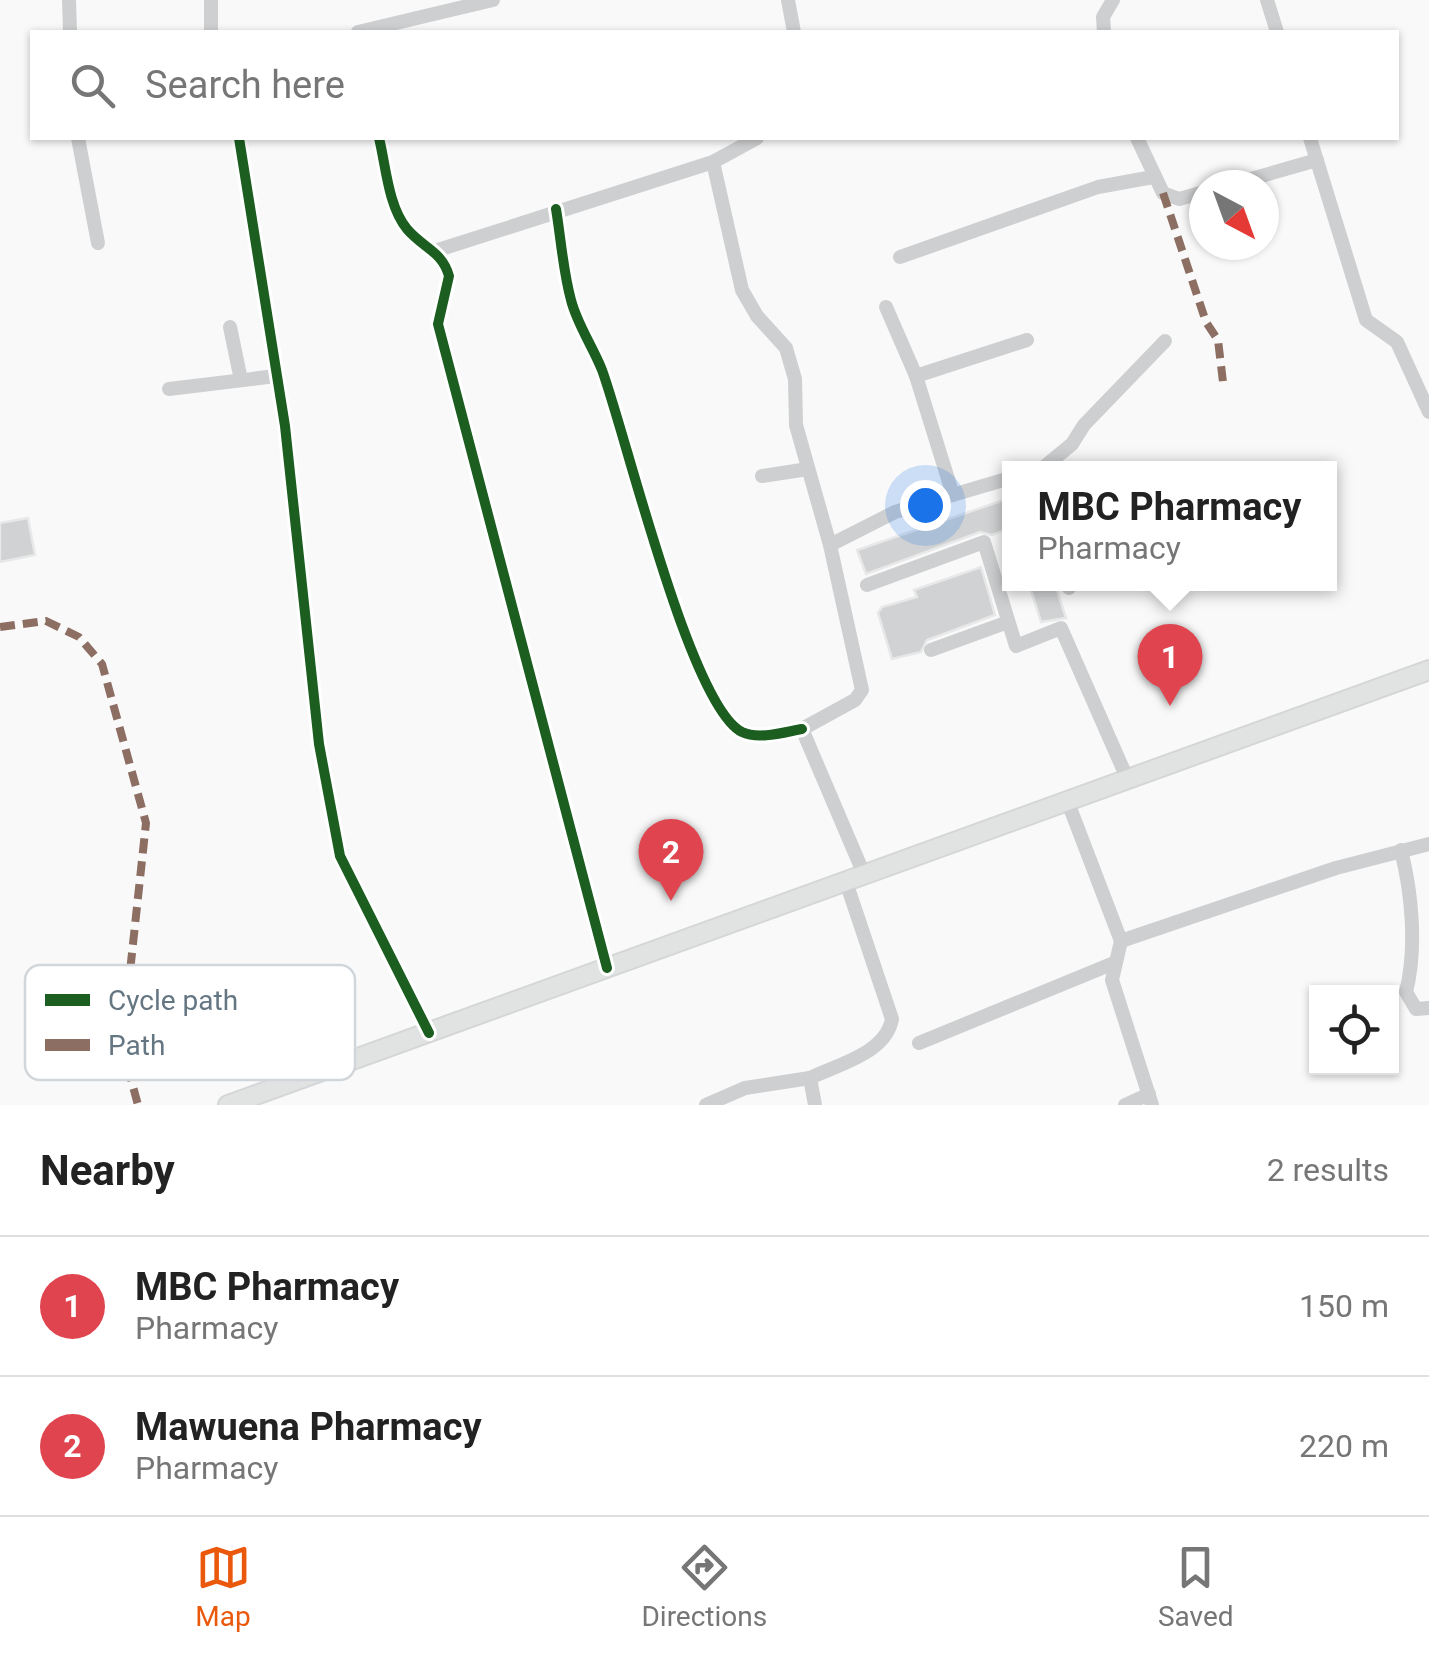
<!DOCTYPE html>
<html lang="en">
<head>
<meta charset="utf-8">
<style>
  :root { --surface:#fff; --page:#f6f6f6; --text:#222; --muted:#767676; --line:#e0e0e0; --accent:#ea580c }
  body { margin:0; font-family:Roboto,sans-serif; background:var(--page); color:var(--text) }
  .controls { position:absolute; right:30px; bottom:30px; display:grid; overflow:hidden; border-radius:0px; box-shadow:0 2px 8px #0004 }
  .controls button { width:90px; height:90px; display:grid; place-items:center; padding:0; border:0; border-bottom:2px solid var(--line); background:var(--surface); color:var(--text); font:50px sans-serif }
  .compass { position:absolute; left:1189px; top:170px; width:90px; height:90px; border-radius:50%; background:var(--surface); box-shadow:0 2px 8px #0004; rotate:139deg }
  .you { position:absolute; left:925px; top:505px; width:35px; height:35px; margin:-25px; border:8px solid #fff; border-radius:50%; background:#1a73e8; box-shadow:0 0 0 15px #1a73e833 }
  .badge { display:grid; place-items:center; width:65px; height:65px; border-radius:50%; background:var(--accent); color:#fff; font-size:32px; font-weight:700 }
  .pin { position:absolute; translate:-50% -82px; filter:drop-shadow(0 2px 5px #0008) }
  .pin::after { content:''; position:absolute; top:52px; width:35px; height:30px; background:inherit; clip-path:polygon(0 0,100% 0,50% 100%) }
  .popup { position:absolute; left:1002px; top:461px; width:335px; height:130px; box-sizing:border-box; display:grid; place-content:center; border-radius:0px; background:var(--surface); filter:drop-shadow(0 2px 8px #0005); font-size:32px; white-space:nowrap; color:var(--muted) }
  .popup b { font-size:38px; color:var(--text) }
  .popup::after { content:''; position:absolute; left:50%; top:100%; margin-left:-20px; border:20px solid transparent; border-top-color:var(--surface) }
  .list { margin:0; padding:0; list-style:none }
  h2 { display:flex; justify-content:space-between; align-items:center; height:130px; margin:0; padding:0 40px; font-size:42px }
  h2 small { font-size:32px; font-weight:400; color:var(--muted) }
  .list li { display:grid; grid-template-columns:65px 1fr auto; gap:30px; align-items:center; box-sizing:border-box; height:140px; padding:0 40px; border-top:2px solid var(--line) }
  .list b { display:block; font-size:38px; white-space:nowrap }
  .list p { margin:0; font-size:32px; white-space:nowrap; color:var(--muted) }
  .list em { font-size:32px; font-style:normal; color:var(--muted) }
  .icon { flex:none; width:55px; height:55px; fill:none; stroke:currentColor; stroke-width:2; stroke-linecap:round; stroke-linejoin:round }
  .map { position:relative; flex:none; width:1429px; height:1105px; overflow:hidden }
  .search { position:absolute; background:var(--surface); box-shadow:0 2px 8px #0004; left:30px; right:30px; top:30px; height:110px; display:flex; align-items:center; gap:25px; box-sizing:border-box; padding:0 35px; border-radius:0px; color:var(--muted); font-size:38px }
  .sheet { height:410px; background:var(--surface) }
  nav { display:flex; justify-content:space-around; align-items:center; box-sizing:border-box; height:140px; border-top:2px solid var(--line); background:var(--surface); font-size:28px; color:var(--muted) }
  nav a { display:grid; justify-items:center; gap:5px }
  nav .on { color:var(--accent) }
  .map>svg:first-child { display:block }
  .building { fill:#d0d2d3; stroke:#e8e8e8; stroke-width:2.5 }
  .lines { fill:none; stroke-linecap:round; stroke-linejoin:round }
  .major-casing { stroke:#d5d6d7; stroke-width:22 }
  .minor { stroke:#cecfd0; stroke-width:14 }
  .major { stroke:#e1e2e2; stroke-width:18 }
  .quiet { stroke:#8d6e63; stroke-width:8; stroke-dasharray:15 8; stroke-linecap:butt }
  .cycleway-casing { stroke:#fff; stroke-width:16 }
  .cycleway { stroke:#1b5e20; stroke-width:10 }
  .key { fill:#fff; stroke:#d1d6da; stroke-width:2.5 }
  .key-label { font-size:28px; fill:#657683 }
</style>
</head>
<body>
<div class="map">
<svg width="1429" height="1105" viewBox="0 0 1429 1105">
  <rect width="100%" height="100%" fill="#f9f9f9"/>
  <g class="building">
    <polygon points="1010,498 1010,528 992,535 980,532 866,574 857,550"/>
    <polygon points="28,518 35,555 0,562 0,523"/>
    <polygon points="981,567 995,615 927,640 921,652 892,659 878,613 882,607 917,597 914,590"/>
    <polygon points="1029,584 1055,584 1066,618 1041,622"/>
  </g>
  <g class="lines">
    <g class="major-casing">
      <polyline id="major" points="228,1105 1429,670"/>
    </g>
    <g class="minor">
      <polyline points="69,0 70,32"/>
      <polyline points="788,0 794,32"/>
      <polyline points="1267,0 1277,32"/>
      <polyline points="211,32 211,0"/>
      <polyline points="358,32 493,0"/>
      <polyline points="1104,32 1103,17 1113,0"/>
      <polyline points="78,138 98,243"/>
      <polyline points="239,138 285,426 319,744 340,856 429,1033"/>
      <path d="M379,138c7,28 9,68 28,91 16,19 35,22 42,47l-11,48 169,644"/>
      <polyline points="1137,138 1163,193 1179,199 1204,192"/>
      <polyline points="1310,138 1366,320 1397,342 1429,412"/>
      <polyline points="713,162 742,290 757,316 786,348 795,379 796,425 830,545"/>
      <polyline points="1230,185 1317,160"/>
      <path d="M556,209c5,30 7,62 15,91 6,24 22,47 31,70 24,65 88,336 140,362 17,8 43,0 60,-3"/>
      <polyline points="435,251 713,162 757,138"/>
      <polyline points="900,257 1098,187 1153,177"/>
      <polyline points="886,307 916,376 953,495"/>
      <polyline points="230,327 241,380"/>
      <polyline points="916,376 1027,340"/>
      <polyline points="169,389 276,376"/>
      <polyline points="1043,468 1072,444 1084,425 1165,341"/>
      <polyline points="762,476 808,469"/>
      <polyline points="1068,584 1069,588"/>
      <polyline points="867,585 984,542 1016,646 1061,628 1127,778"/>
      <polyline points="931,650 1008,622"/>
      <polyline points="1067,800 1121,941 1336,868 1429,844"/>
      <path d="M1401,850c11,44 16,98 5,142l10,17 13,-1"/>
      <polyline points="863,872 802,729 855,700 862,690 830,545 895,512 1010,478"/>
      <polyline points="1121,941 1112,980 1152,1105"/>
      <polyline points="919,1043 1114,963"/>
      <polyline points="706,1105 745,1088 810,1078"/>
      <path d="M815,1105l-5,-27c29,-14 76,-25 82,-59l-47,-140"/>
      <polyline points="1125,1105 1149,1094"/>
    </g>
    <use href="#major" class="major"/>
    <g class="quiet">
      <polyline points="1163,193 1206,322 1218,340 1223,382"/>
      <polyline points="0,627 46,621 79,637 102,664 146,823 122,1046 138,1105"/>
    </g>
    <g class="cycleway-casing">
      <g id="cycleway">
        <polyline points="239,138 285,426 319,744 340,856 429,1033"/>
        <path d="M379,138c7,28 9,68 28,91 16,19 35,22 42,47l-11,48 169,644"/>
        <path d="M556,209c5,30 7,62 15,91 6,24 22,47 31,70 24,65 88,336 140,362 17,8 43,0 60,-3"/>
      </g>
    </g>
    <use href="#cycleway" class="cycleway"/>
  </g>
  <rect x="25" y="965" width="330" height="115" rx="15" class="key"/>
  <rect x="45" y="994" width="45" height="12" fill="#1b5e20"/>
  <rect x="45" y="1039" width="45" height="12" fill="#8d6e63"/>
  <g class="key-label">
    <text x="108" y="1010">Cycle path</text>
    <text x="108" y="1055">Path</text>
  </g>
</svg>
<div class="controls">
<button><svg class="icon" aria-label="locate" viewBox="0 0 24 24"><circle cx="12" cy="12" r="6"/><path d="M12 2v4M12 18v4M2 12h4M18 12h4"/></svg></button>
</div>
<svg class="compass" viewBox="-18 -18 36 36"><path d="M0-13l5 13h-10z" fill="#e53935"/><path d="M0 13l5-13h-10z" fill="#767676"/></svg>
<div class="you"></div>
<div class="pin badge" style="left:1170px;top:706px;background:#e0444e">1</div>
<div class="popup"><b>MBC Pharmacy</b>Pharmacy</div>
<div class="pin badge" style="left:671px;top:901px;background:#e0444e">2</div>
<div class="search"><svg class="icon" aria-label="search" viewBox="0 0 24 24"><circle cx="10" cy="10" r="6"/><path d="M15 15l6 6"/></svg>Search here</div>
</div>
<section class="sheet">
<h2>Nearby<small>2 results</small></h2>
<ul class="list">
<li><span class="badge" style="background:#e0444e">1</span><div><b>MBC Pharmacy</b><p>Pharmacy</p></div><em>150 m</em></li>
<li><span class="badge" style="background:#e0444e">2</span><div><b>Mawuena Pharmacy</b><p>Pharmacy</p></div><em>220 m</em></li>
</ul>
</section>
<nav>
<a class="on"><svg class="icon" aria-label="map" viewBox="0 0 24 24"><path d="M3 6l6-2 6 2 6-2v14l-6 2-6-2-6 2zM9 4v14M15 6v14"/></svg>Map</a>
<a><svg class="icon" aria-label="directions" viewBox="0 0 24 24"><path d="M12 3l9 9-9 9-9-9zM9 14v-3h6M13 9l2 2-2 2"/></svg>Directions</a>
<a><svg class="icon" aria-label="saved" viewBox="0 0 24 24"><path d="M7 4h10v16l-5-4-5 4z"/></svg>Saved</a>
</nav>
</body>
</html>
